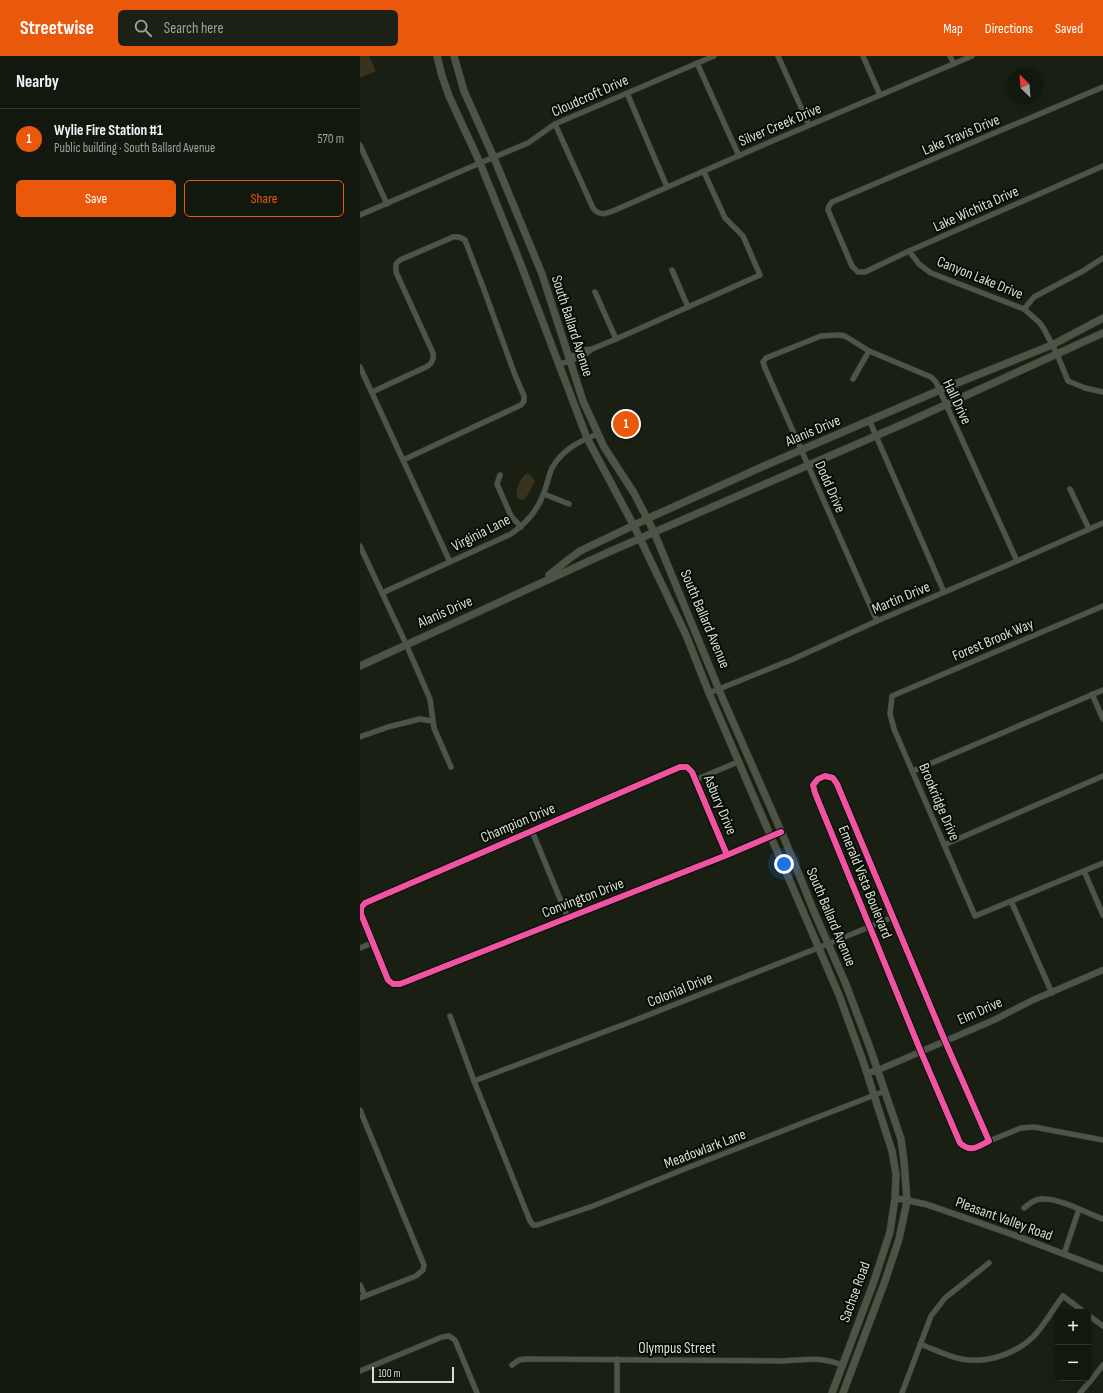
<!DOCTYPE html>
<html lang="en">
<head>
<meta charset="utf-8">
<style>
  :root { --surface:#13180e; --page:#1c2117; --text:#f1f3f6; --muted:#9da09e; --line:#32372e; --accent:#ea580c }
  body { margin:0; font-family:"Sofia Sans Condensed",sans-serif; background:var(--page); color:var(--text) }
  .controls { position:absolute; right:12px; bottom:12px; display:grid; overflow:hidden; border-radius:6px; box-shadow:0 2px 6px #0003 }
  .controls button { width:36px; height:36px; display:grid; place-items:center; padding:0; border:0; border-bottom:1px solid var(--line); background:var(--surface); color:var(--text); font:20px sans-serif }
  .compass { position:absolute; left:647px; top:12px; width:36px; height:36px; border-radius:50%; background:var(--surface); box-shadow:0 2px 6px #0003; rotate:335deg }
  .scale { position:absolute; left:12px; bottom:10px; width:82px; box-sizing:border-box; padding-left:4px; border:2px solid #d6dfd0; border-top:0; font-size:11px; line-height:14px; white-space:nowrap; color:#d6dfd0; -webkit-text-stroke:3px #070c04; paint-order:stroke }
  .you { position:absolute; left:424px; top:808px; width:14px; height:14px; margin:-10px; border:3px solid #fff; border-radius:50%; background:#1a73e8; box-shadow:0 0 0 6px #1a73e833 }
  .badge { display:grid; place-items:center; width:26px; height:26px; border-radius:50%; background:var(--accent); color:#fff; font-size:13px; font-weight:700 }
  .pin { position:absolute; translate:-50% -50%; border:2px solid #fff; box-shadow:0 1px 4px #0006 }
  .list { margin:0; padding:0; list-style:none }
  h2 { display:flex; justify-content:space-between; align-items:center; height:52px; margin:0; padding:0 16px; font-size:17px }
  h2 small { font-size:13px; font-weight:400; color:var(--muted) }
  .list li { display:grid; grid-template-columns:26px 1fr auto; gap:12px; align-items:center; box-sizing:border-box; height:60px; padding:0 16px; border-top:1px solid var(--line) }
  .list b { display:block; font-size:15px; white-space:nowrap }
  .list p { margin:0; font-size:13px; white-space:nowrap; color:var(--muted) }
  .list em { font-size:13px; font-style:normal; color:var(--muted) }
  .actions { display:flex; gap:8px; padding:12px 16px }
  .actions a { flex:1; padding:9px 0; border:1px solid var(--accent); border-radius:6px; text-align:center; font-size:14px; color:var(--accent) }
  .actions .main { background:var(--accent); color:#fff }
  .icon { flex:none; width:22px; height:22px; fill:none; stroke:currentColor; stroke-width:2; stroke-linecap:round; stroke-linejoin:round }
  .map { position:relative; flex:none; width:743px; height:1337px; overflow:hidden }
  header { display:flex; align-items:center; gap:24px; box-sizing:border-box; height:56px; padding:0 20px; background:var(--accent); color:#fff }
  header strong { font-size:19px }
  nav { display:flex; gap:22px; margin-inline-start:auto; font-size:14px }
  .search { width:280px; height:36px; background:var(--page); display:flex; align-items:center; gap:10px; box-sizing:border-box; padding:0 14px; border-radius:6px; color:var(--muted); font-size:15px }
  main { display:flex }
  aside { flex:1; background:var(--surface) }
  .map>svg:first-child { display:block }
  .green { fill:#3b321c }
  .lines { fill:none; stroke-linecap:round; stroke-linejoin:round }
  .minor-casing { stroke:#373c32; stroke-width:6 }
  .tertiary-casing { stroke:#373c32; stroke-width:7 }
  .secondary-casing { stroke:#373c32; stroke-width:8 }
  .minor { stroke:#4f544b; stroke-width:5 }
  .tertiary { stroke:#4f544b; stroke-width:6 }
  .secondary { stroke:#4e5346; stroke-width:7 }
  .cycleway-casing { stroke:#070c04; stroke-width:8 }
  .cycleway { stroke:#f153a3; stroke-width:6 }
  .labels { text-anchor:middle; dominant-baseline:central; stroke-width:4; stroke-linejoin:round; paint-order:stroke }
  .street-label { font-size:15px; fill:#d6dfd0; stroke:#070c04 }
</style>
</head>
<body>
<header>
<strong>Streetwise</strong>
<div class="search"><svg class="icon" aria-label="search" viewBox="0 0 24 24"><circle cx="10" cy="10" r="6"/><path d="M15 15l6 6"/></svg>Search here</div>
<nav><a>Map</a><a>Directions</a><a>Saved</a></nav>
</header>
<main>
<aside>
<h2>Nearby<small></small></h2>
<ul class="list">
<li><span class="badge">1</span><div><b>Wylie Fire Station #1</b><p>Public building · South Ballard Avenue</p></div><em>570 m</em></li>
</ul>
<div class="actions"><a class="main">Save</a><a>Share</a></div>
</aside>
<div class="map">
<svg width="743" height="1337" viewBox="0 0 743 1337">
  <rect width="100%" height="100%" fill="#192013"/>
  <g class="green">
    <polygon points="0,0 9,0 16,15 0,22"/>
    <path d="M167,417l4,2 4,7 -10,17 -3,1 -5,-3c-2,-7 3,-19 10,-24z"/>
  </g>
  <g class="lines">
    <g class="minor-casing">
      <g id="minor">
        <polyline points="418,0 449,69"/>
        <polyline points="503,0 520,39"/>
        <polyline points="590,0 594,8"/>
        <polyline points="337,7 379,100"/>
        <polyline points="743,31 472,146 469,150 468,154 492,210 498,216 505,216 549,195 743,110"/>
        <polyline points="267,37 307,131"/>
        <path d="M195,68l38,84c6,8 12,6 20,3l157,-69 202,-86"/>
        <polyline points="0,89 27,148"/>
        <polyline points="0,159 120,107 168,87 195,68 354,0"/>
        <polyline points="549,195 559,208 571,217 664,253 679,266 684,273 697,298 708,325 725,332 743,336"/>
        <polyline points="312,214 328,251"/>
        <polyline points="235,236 256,283"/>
        <polyline points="664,253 674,241 723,215 743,202"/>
        <polyline points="210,304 214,299 224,294 232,293 256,283 400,219 383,180 365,162 344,116"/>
        <path d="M198,309c13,-5 23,-6 34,-16"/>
        <polyline points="0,311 90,506"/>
        <polyline points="493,323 509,295"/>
        <path d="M12,336l54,-25c6,-3 8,-7 7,-14l-37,-81v-8l4,-4 53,-23c5,-1 8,0 12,3l18,47 32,88 9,21v5l-3,4 -118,55"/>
        <polyline points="510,366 584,536"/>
        <polyline points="140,419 137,428 151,460 161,471"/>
        <polyline points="710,433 729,473"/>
        <polyline points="184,438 209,448"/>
        <polyline points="0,490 46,588 70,643 74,672 91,711"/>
        <path d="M22,537l129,-59c14,-10 26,-22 32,-39 4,-9 5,-18 9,-27 10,-18 27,-27 46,-34"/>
        <polyline points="743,550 532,640 530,658 534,673 615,860 743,807"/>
        <polyline points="517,565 405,312 403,306 406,302 461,280 479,279 485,280 509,295 571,321 576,326 657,505"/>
        <polyline points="349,637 431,604 517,565 657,505 743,467"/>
        <polyline points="732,638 743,663"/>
        <polyline points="0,681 28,671 60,663 72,665"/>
        <polyline points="553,715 743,634"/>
        <path d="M465,720l8,2 4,6 108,257 44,100c-12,6 -18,12 -29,2l-39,-91 -106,-259 -2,-8 5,-6z"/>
        <polyline points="335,724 378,706"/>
        <polyline points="172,775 208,862"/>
        <polyline points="584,789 743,720"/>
        <polyline points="367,799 332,716 327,711 320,711 5,847 1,852 1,858 28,924 33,928 40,928 367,799 421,776"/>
        <polyline points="724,815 743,859"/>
        <polyline points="651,845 692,937"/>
        <polyline points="0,892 12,887"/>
        <polyline points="90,960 114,1025 170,1165 173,1169 177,1169 233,1150 327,1112 525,1035"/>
        <polyline points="114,1025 273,965 468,888 533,861"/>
        <polyline points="0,1054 64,1209 63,1214 56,1220 0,1242"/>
        <polyline points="629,1085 661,1072 674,1071 743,1084"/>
        <path d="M664,1152c6,-5 12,-10 20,-9 17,0 43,14 59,20"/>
        <polyline points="704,1198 719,1153"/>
        <polyline points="0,1229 5,1240"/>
        <polyline points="728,1259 743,1270"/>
        <path d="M560,1288c13,5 27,12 41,15 25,5 55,-5 73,-23 11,-12 19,-27 29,-40l21,16"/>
        <polyline points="257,1303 257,1337"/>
        <path d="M152,1309l7,-5 6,-1 258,2c24,-1 36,-5 59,4"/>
        <polyline points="0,1315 82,1281 89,1280 95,1284 117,1337"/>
        <polyline points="542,1337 571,1260 585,1242 629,1207"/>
        <polyline points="720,1337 732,1323 743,1309"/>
      </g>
    </g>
    <g class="tertiary-casing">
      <g id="tertiary">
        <polyline points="507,1017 516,1015 634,964 673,944 743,914"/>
        <polyline points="535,1142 565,1148 580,1153 654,1179 743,1213"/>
      </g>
    </g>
    <g class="secondary-casing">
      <g id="secondary">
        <polyline points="77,0 82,20 89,40 120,107 158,201 227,382 274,470 326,579 349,637 479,939 503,1005 532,1095 536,1118 535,1142 530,1176 513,1228 472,1337"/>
        <polyline points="94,0 104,35 134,102 182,218 223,345 244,391 274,437 294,476 362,641 427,789 455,858 485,926 510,992 541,1083 544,1105 547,1145 539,1183 525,1225 483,1337"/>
        <polyline points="189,519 209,503 220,495 291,461 404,410 580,334 692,289 743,262"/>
        <polyline points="0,610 251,495 550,365 743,277"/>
      </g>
    </g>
    <use href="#minor" class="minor"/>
    <use href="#tertiary" class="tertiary"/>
    <use href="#secondary" class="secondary"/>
    <g class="cycleway-casing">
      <g id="cycleway">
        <path d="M465,720l8,2 4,6 108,257 44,100c-12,6 -18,12 -29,2l-39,-91 -106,-259 -2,-8 5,-6z"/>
        <polyline points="367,799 332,716 327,711 320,711 5,847 1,852 1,858 28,924 33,928 40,928 367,799 421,776"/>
      </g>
    </g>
    <use href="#cycleway" class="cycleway"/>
  </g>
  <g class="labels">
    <g class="street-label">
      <text transform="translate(230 40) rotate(-24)">Cloudcroft Drive</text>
      <text transform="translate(420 69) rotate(-23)">Silver Creek Drive</text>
      <text transform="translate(601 79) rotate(-23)">Lake Travis Drive</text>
      <text transform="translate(616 153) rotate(-24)">Lake Wichita Drive</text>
      <text transform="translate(620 222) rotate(22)">Canyon Lake Drive</text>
      <text transform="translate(212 270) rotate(72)">South Ballard Avenue</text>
      <text transform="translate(597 346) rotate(65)">Hall Drive</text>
      <text transform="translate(453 375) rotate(-23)">Alanis Drive</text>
      <text transform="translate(470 431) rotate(66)">Dodd Drive</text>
      <text transform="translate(121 477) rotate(-27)">Virginia Lane</text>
      <text transform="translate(541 542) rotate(-23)">Martin Drive</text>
      <text transform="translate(85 556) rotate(-24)">Alanis Drive</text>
      <text transform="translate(345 563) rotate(67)">South Ballard Avenue</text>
      <text transform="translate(633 584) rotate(-23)">Forest Brook Way</text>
      <text transform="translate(579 746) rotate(67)">Brookridge Drive</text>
      <text transform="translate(360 749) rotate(67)">Asbury Drive</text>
      <text transform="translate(158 767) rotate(-23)">Champion Drive</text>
      <text transform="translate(505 826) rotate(68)">Emerald Vista Boulevard</text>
      <text transform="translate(223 842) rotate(-21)">Convington Drive</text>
      <text transform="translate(471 861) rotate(67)">South Ballard Avenue</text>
      <text transform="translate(320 934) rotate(-22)">Colonial Drive</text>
      <text transform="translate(620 955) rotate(-24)">Elm Drive</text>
      <text transform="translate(345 1093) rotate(-21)">Meadowlark Lane</text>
      <text transform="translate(644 1163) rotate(20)">Pleasant Valley Road</text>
      <text transform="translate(495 1236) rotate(-70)">Sachse Road</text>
      <text x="317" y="1292">Olympus Street</text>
    </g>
  </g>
</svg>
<div class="controls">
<button>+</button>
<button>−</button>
</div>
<svg class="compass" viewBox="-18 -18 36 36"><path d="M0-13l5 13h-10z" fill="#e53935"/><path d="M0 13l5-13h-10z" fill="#9da09e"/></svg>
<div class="scale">100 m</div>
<div class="you"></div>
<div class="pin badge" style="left:266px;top:368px">1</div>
</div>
</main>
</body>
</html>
